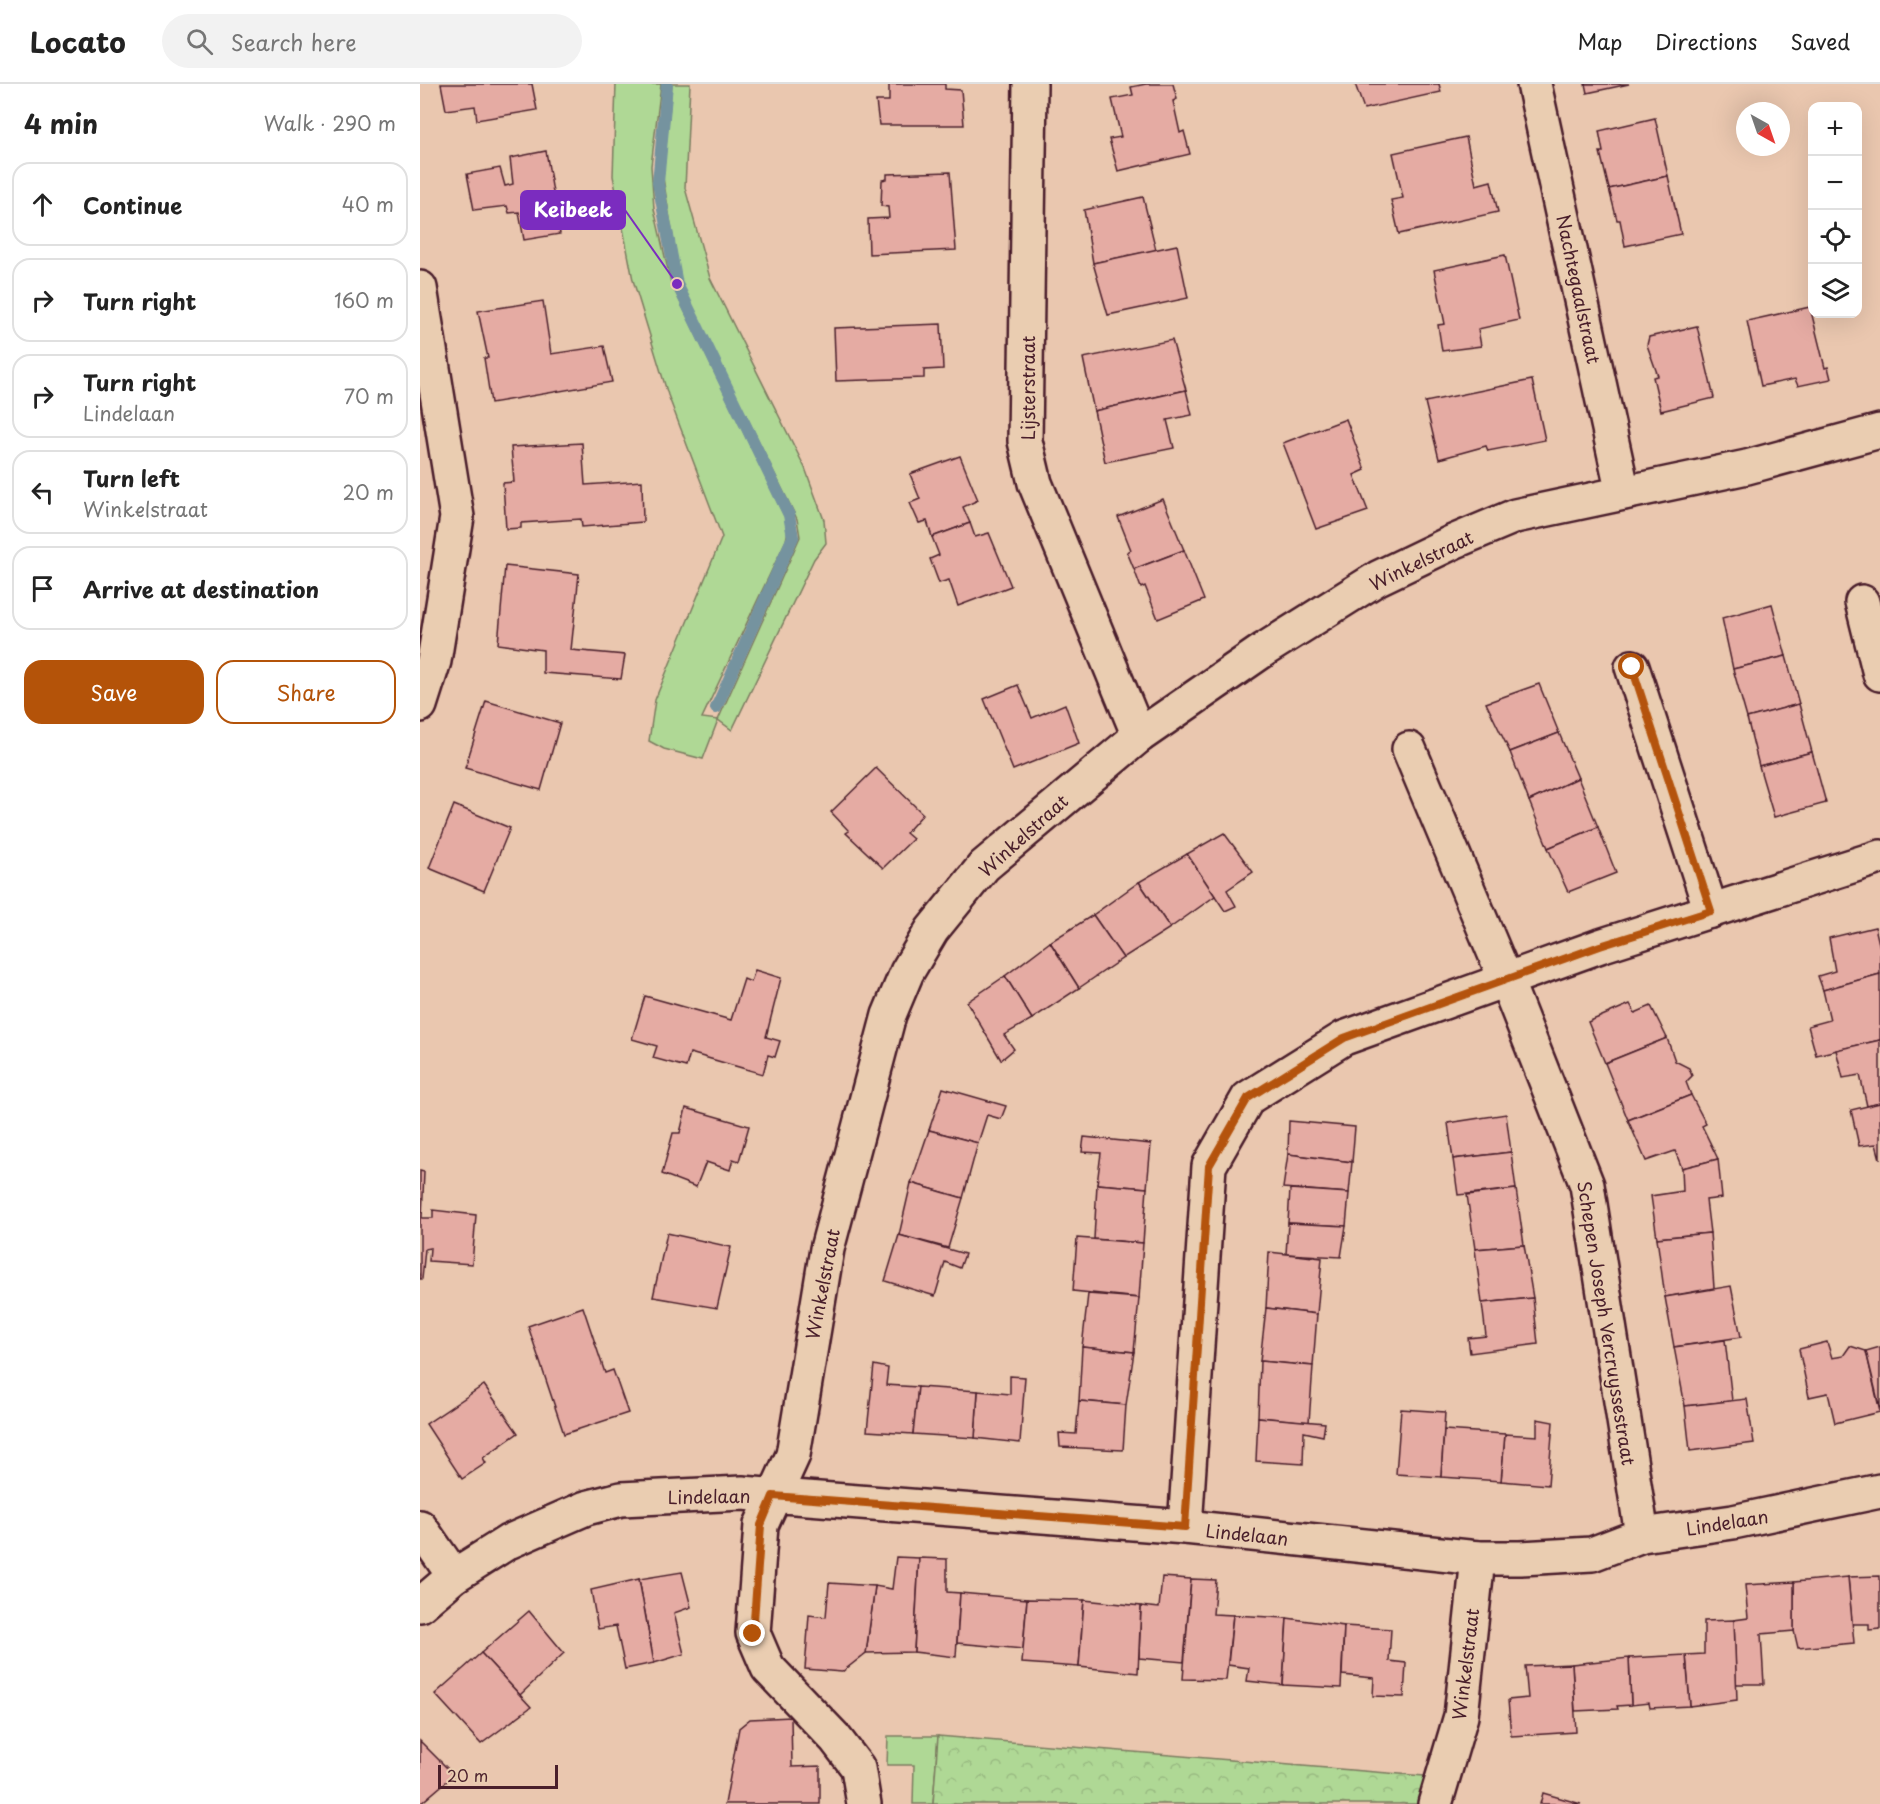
<!DOCTYPE html>
<html lang="en">
<head>
<meta charset="utf-8">
<style>
  :root { --surface:#fff; --page:#f2f2f2; --text:#222; --muted:#767676; --line:#e0e0e0; --accent:#b45309 }
  body { margin:0; font-family:"Playpen Sans",sans-serif; background:var(--page); color:var(--text) }
  .controls { position:absolute; right:18px; top:18px; display:grid; overflow:hidden; border-radius:12px; box-shadow:0 6px 24px #0002 }
  .controls button { width:54px; height:54px; display:grid; place-items:center; padding:0; border:0; border-bottom:2px solid var(--line); background:var(--surface); color:var(--text); font:30px sans-serif }
  .compass { position:absolute; left:1316px; top:18px; width:54px; height:54px; border-radius:50%; background:var(--surface); box-shadow:0 6px 24px #0002; rotate:140deg }
  .scale { position:absolute; left:18px; bottom:15px; width:120px; box-sizing:border-box; padding-left:6px; border:3px solid #4a1f2b; border-top:0; font-size:16px; line-height:21px; white-space:nowrap; color:#4a1f2b; -webkit-text-stroke:4px #eacdb1; paint-order:stroke }
  .stop { position:absolute; width:18px; height:18px; margin:-14px; border:4px solid #b45309; border-radius:50%; background:#fff }
  .stop.end { background:#b45309; border-color:#fff; box-shadow:0 2px 6px #0008 }
  .list { margin:0; padding:0; list-style:none }
  h2 { display:flex; justify-content:space-between; align-items:center; height:78px; margin:0; padding:0 24px; font-size:26px }
  h2 small { font-size:20px; font-weight:400; color:var(--muted) }
  .list li { display:grid; grid-template-columns:39px 1fr auto; gap:18px; align-items:center; box-sizing:border-box; height:84px; margin:0 12px 12px; padding:0 12px; border:2px solid var(--line); border-radius:18px }
  .list b { display:block; font-size:22px; white-space:nowrap }
  .list p { margin:0; font-size:20px; white-space:nowrap; color:var(--muted) }
  .list em { font-size:20px; font-style:normal; color:var(--muted) }
  .actions { display:flex; gap:12px; padding:18px 24px }
  .actions a { flex:1; padding:14px 0; border:2px solid var(--accent); border-radius:18px; text-align:center; font-size:21px; color:var(--accent) }
  .actions .main { background:var(--accent); color:#fff }
  .icon { flex:none; width:33px; height:33px; fill:none; stroke:currentColor; stroke-width:2; stroke-linecap:round; stroke-linejoin:round }
  .map { position:relative; flex:none; width:1460px; height:1720px; overflow:hidden }
  header { display:flex; align-items:center; gap:36px; box-sizing:border-box; height:84px; padding:0 30px; background:var(--surface); border-bottom:2px solid var(--line) }
  header strong { font-size:28px }
  nav { display:flex; gap:33px; margin-inline-start:auto; font-size:21px }
  .search { width:420px; height:54px; background:var(--page); display:flex; align-items:center; gap:15px; box-sizing:border-box; padding:0 21px; border-radius:33px; color:var(--muted); font-size:22px }
  main { display:flex }
  aside { flex:1; background:var(--surface) }
  .map>svg:first-child { display:block }
  .green { fill:#afd895; stroke:#7c7c60; stroke-width:1.5 }
  .forest { fill:url(#forest-crowns); stroke:#7c7c60; stroke-width:1.5 }
  .lines { fill:none; stroke-linecap:round; stroke-linejoin:round }
  .stream { stroke:#74939f; stroke-width:12 }
  .building { fill:#e5aba3; stroke:#4a1f2b; stroke-width:1.5 }
  .minor-casing { stroke:#4a1f2b; stroke-width:38 }
  .minor { stroke:#eacdb1; stroke-width:33 }
  .route { stroke:#b45309; stroke-width:8 }
  .labels { text-anchor:middle; dominant-baseline:central; stroke-width:4.5; stroke-linejoin:round; paint-order:stroke }
  .street-label { font-size:18px; fill:#4a1f2b; stroke:#eacdb1 }
  .leader { fill:none; stroke:#7b2cbf; stroke-width:2 }
  .callout-dot { fill:#7b2cbf; stroke:#eacdb1; stroke-width:2 }
  .callout { fill:#7b2cbf; stroke:#7b2cbf; stroke-width:2 }
  .callout-label { font-size:20px; text-anchor:middle; font-weight:bold; fill:#fff }
</style>
</head>
<body>
<header>
<strong>Locato</strong>
<div class="search"><svg class="icon" aria-label="search" viewBox="0 0 24 24"><circle cx="10" cy="10" r="6"/><path d="M15 15l6 6"/></svg>Search here</div>
<nav><a>Map</a><a>Directions</a><a>Saved</a></nav>
</header>
<main>
<aside>
<h2>4 min<small>Walk · 290 m</small></h2>
<ul class="list">
<li><svg class="icon" aria-label="ahead" viewBox="0 0 24 24"><path d="M12 20V5M6 11l6-6 6 6"/></svg><div><b>Continue</b></div><em>40 m</em></li>
<li><svg class="icon" aria-label="right" viewBox="0 0 24 24"><path d="M7 20v-9h11M14 6l5 5-5 5"/></svg><div><b>Turn right</b></div><em>160 m</em></li>
<li><svg class="icon" aria-label="right" viewBox="0 0 24 24"><path d="M7 20v-9h11M14 6l5 5-5 5"/></svg><div><b>Turn right</b><p>Lindelaan</p></div><em>70 m</em></li>
<li><svg class="icon" aria-label="left" viewBox="0 0 24 24"><path d="M17 20v-9H6M10 6l-5 5 5 5"/></svg><div><b>Turn left</b><p>Winkelstraat</p></div><em>20 m</em></li>
<li><svg class="icon" aria-label="arrive" viewBox="0 0 24 24"><path d="M6 21V4h12l-3 4 3 4H6"/></svg><div><b>Arrive at destination</b></div></li>
</ul>
<div class="actions"><a class="main">Save</a><a>Share</a></div>
</aside>
<div class="map">
<svg width="1460" height="1720" viewBox="0 0 1460 1720">
  <defs>
    <pattern id="forest-crowns" width="20" height="18" patternUnits="userSpaceOnUse" patternTransform="scale(1.5)"><rect width="20" height="18" fill="#afd895"/><path d="M2 6a3 3 0 1 1 6 0M12 15a3 3 0 1 1 6 0" fill="none" stroke="#98b981"/></pattern>
  </defs>
  <rect width="100%" height="100%" fill="#eac7af"/>
  <filter id="ink" filterUnits="userSpaceOnUse"><feTurbulence type="fractalNoise" baseFrequency=".0167" numOctaves="2"/><feDisplacementMap in="SourceGraphic" scale="12" xChannelSelector="R" yChannelSelector="G"/><feConvolveMatrix kernelMatrix="1 2 1 2 8 2 1 2 1" color-interpolation-filters="sRGB"/></filter>
  <g filter="url(#ink)">
    <g class="green">
      <polygon points="196,0 241,0 231,82 234,125 251,199 369,442 366,456 282,634 298,636 380,453 377,435 261,199 243,94 252,0 270,0 265,104 290,194 385,384 404,436 406,459 394,475 312,646 298,636 283,675 244,665 229,657 235,616 302,453 248,311 213,196 193,92"/>
      <polygon points="468,1652 518,1652 513,1720 493,1720 494,1681 467,1681"/>
    </g>
    <polygon class="forest" points="518,1652 1016,1693 1011,1720 513,1720"/>
    <g class="lines">
      <polyline class="stream" points="247,0 238,99 257,200 369,431 373,453 296,624"/>
    </g>
    <g class="building">
      <polygon points="21,0 112,0 117,26 57,36 55,22 26,26"/>
      <polygon points="469,0 525,0 525,5 541,6 544,41 459,41 456,17 469,17"/>
      <polygon points="726,0 753,0 757,15 753,17 760,49 764,47 770,70 698,87 689,55 701,53 692,15 713,11 711,3"/>
      <polygon points="935,0 1019,0 1021,8 944,25"/>
      <polygon points="1165,0 1209,0 1167,9"/>
      <polygon points="1235,34 1248,92 1189,105 1180,68 1183,68 1179,47"/>
      <polygon points="1046,53 1056,101 1071,97 1078,128 979,150 971,116 983,114 973,69"/>
      <polygon points="126,67 140,150 104,156 99,128 89,129 87,122 54,126 47,90 80,84 85,102 93,100 90,74"/>
      <polygon points="530,88 536,166 449,170 448,135 469,134 468,123 461,122 462,96 467,95 467,90"/>
      <polygon points="1248,92 1261,150 1205,162 1200,136 1197,136 1189,105"/>
      <polygon points="723,113 736,166 673,179 664,126"/>
      <polygon points="757,161 768,214 688,231 673,179"/>
      <polygon points="1085,171 1099,236 1058,245 1061,262 1022,267 1018,241 1025,240 1014,186"/>
      <polygon points="123,217 131,270 184,262 192,298 71,319 64,274 68,274 58,227"/>
      <polygon points="1390,223 1405,284 1408,283 1411,295 1378,302 1375,295 1341,302 1327,237"/>
      <polygon points="521,240 523,285 504,286 504,294 416,297 414,244"/>
      <polygon points="1277,242 1294,314 1241,327 1233,293 1238,292 1227,261 1229,253"/>
      <polygon points="752,256 766,306 674,327 663,274"/>
      <polygon points="1112,296 1125,356 1068,367 1066,362 1019,375 1005,318"/>
      <polygon points="766,306 772,331 747,336 754,364 685,378 674,327"/>
      <polygon points="926,335 945,386 934,391 948,427 896,445 863,359"/>
      <polygon points="162,359 165,401 222,397 223,438 162,443 161,435 101,439 101,444 86,445 83,399 94,398 91,363"/>
      <polygon points="540,372 558,416 543,423 550,439 512,453 507,437 499,439 490,419 500,415 490,390"/>
      <polygon points="743,415 764,466 714,485 707,468 711,466 698,433"/>
      <polygon points="550,439 555,453 569,449 591,502 538,522 529,496 519,499 510,475 519,471 512,453"/>
      <polygon points="764,466 784,516 738,535 725,502 721,504 714,485"/>
      <polygon points="85,482 159,490 151,566 205,571 201,595 123,589 123,566 78,560"/>
      <polygon points="1352,520 1366,572 1313,585 1302,534"/>
      <polygon points="1366,572 1379,620 1327,634 1313,585"/>
      <polygon points="1119,600 1139,649 1090,668 1066,619"/>
      <polygon points="598,601 612,634 645,620 659,659 593,686 564,615"/>
      <polygon points="66,617 140,639 121,706 45,684"/>
      <polygon points="1379,620 1392,668 1339,682 1327,634"/>
      <polygon points="1139,649 1158,694 1109,717 1090,668"/>
      <polygon points="1392,668 1406,719 1354,733 1339,682"/>
      <polygon points="456,684 503,730 486,749 493,755 463,784 426,749 429,747 411,728"/>
      <polygon points="1158,694 1178,743 1128,764 1109,717"/>
      <polygon points="34,721 90,744 64,807 9,784"/>
      <polygon points="1178,743 1196,789 1148,808 1128,764"/>
      <polygon points="804,749 833,788 807,806 816,822 805,827 767,770"/>
      <polygon points="767,770 795,812 750,844 719,798"/>
      <polygon points="719,798 750,844 703,874 673,831"/>
      <polygon points="673,831 703,874 659,904 630,858"/>
      <polygon points="1455,843 1460,864 1460,890 1403,906 1398,892 1415,887 1409,854"/>
      <polygon points="630,858 659,904 612,935 585,892"/>
      <polygon points="335,886 361,894 346,953 360,957 355,973 348,971 343,990 270,969 266,983 233,974 237,962 212,955 225,912 311,936 324,895 331,898"/>
      <polygon points="1460,890 1460,956 1396,971 1388,942 1410,936 1403,906"/>
      <polygon points="585,892 612,935 584,951 594,965 581,976 547,918"/>
      <polygon points="1210,920 1215,929 1231,922 1247,954 1185,979 1168,938"/>
      <polygon points="1247,954 1255,977 1269,984 1272,992 1266,998 1271,1011 1208,1036 1185,979"/>
      <polygon points="1460,956 1460,1019 1447,1022 1440,991 1423,994 1416,966"/>
      <polygon points="523,1004 586,1022 581,1035 567,1031 558,1059 509,1046"/>
      <polygon points="1271,1011 1286,1040 1282,1042 1298,1075 1262,1084 1255,1067 1226,1077 1208,1036"/>
      <polygon points="1460,1019 1460,1075 1456,1060 1439,1062 1431,1026"/>
      <polygon points="266,1024 329,1042 319,1077 313,1075 310,1086 286,1078 276,1103 242,1090 253,1049 260,1049"/>
      <polygon points="1086,1030 1091,1068 1033,1075 1028,1039"/>
      <polygon points="869,1037 935,1043 932,1078 868,1070"/>
      <polygon points="509,1046 558,1059 543,1114 491,1099"/>
      <polygon points="664,1053 731,1060 727,1104 677,1100 681,1069 662,1068"/>
      <polygon points="1091,1068 1096,1105 1038,1111 1033,1075"/>
      <polygon points="868,1070 932,1078 929,1109 863,1104"/>
      <polygon points="1298,1075 1302,1114 1286,1116 1290,1149 1237,1154 1231,1112 1263,1107 1262,1084"/>
      <polygon points="0,1087 4,1088 2,1134 13,1134 13,1126 56,1131 52,1180 9,1177 10,1164 5,1165 2,1195 0,1195"/>
      <polygon points="491,1099 543,1114 528,1164 479,1151"/>
      <polygon points="677,1100 727,1104 723,1159 674,1155"/>
      <polygon points="870,1105 929,1109 926,1142 868,1139"/>
      <polygon points="1096,1105 1104,1161 1055,1165 1047,1111"/>
      <polygon points="868,1139 926,1142 921,1173 866,1170"/>
      <polygon points="247,1149 311,1163 297,1224 233,1213"/>
      <polygon points="1290,1149 1294,1204 1245,1213 1237,1154"/>
      <polygon points="479,1151 545,1170 540,1184 525,1178 515,1212 465,1197"/>
      <polygon points="657,1154 723,1159 719,1214 653,1207"/>
      <polygon points="1104,1161 1113,1214 1062,1219 1055,1165"/>
      <polygon points="849,1168 902,1174 897,1230 846,1224"/>
      <polygon points="1311,1202 1321,1253 1254,1263 1245,1213"/>
      <polygon points="668,1210 719,1214 714,1268 662,1263"/>
      <polygon points="1113,1214 1118,1260 1050,1269 1048,1254 1066,1252 1062,1219"/>
      <polygon points="163,1223 185,1289 193,1286 208,1329 144,1350 108,1242"/>
      <polygon points="846,1224 897,1230 893,1282 840,1277"/>
      <polygon points="1305,1256 1312,1317 1265,1322 1254,1263"/>
      <polygon points="1407,1258 1412,1274 1423,1272 1430,1262 1446,1267 1460,1328 1415,1339 1408,1309 1389,1313 1379,1265"/>
      <polygon points="662,1263 714,1268 706,1321 659,1317"/>
      <polygon points="1460,1263 1460,1325 1446,1267"/>
      <polygon points="840,1277 893,1282 889,1338 838,1333"/>
      <polygon points="454,1281 468,1284 466,1301 498,1303 493,1350 447,1347"/>
      <polygon points="590,1292 605,1293 600,1359 555,1354 558,1307 590,1310"/>
      <polygon points="64,1301 98,1349 63,1374 66,1379 42,1395 6,1340"/>
      <polygon points="498,1303 558,1307 555,1354 493,1350"/>
      <polygon points="1327,1315 1334,1359 1270,1367 1265,1322"/>
      <polygon points="659,1317 706,1321 703,1366 640,1363 639,1349 656,1350"/>
      <polygon points="981,1325 1025,1328 1021,1393 976,1390"/>
      <polygon points="838,1333 905,1339 903,1352 884,1348 883,1380 836,1377"/>
      <polygon points="1117,1335 1133,1338 1128,1401 1081,1397 1085,1350 1117,1352"/>
      <polygon points="1024,1346 1085,1350 1081,1397 1021,1393"/>
      <polygon points="476,1473 499,1474 494,1568 446,1569 455,1502 472,1505"/>
      <polygon points="499,1474 527,1475 527,1508 540,1509 536,1573 494,1568"/>
      <polygon points="262,1488 271,1523 254,1529 264,1570 234,1579 219,1495"/>
      <polygon points="1460,1492 1460,1545 1449,1546 1449,1540 1432,1540 1428,1493"/>
      <polygon points="742,1493 771,1495 764,1578 719,1574 721,1522 739,1524"/>
      <polygon points="1428,1493 1434,1559 1378,1564 1374,1547 1374,1498"/>
      <polygon points="219,1495 234,1579 205,1585 196,1542 178,1545 171,1506"/>
      <polygon points="771,1495 796,1496 793,1530 813,1531 806,1596 763,1595"/>
      <polygon points="1374,1498 1374,1547 1341,1550 1344,1600 1316,1600 1314,1536 1328,1534 1325,1501"/>
      <polygon points="409,1499 455,1502 446,1569 422,1588 385,1585 389,1531 406,1533"/>
      <polygon points="540,1509 607,1515 603,1565 537,1559"/>
      <polygon points="607,1515 664,1516 659,1583 602,1579"/>
      <polygon points="664,1516 721,1522 718,1589 659,1583"/>
      <polygon points="109,1527 144,1569 100,1611 61,1569"/>
      <polygon points="813,1531 867,1534 863,1601 827,1597 829,1584 808,1581"/>
      <polygon points="867,1534 924,1542 921,1604 863,1601"/>
      <polygon points="1314,1536 1317,1616 1270,1622 1266,1571 1284,1570 1284,1537"/>
      <polygon points="924,1542 971,1545 969,1577 986,1579 984,1613 953,1612 954,1594 922,1591"/>
      <polygon points="61,1569 111,1623 61,1660 15,1610"/>
      <polygon points="1266,1571 1270,1622 1230,1624 1229,1619 1211,1621 1209,1574"/>
      <polygon points="1209,1574 1211,1621 1197,1622 1198,1625 1155,1627 1152,1580"/>
      <polygon points="1152,1580 1156,1648 1091,1652 1088,1616 1108,1614 1105,1582"/>
      <polygon points="371,1633 372,1683 400,1682 400,1720 305,1720 319,1644 330,1635"/>
      <polygon points="0,1657 34,1691 0,1720"/>
      <polygon points="1123,1709 1161,1720 1120,1720"/>
    </g>
    <g class="lines">
      <g class="minor-casing">
        <g id="minor">
          <polyline points="610,0 605,357 615,399 719,652"/>
          <polyline points="1114,0 1203,409"/>
          <polyline points="0,204 37,433 14,577 0,621"/>
          <polyline points="1442,518 1460,590"/>
          <polyline points="1212,583 1291,827"/>
          <polyline points="989,665 1086,896 1167,1101 1222,1451"/>
          <polyline points="0,1443 34,1492"/>
          <polyline points="765,1443 789,1082 828,1014 924,954 1180,862 1460,773"/>
          <polyline points="0,1521 34,1492 88,1458 166,1424 201,1415 322,1409 765,1443 1058,1474 1101,1474 1172,1470 1222,1451 1313,1438 1460,1407"/>
          <polyline points="444,1720 438,1684 415,1654 348,1584 333,1549 341,1441 373,1371 407,1165 469,931 487,888 512,846 564,782 719,652 845,565 958,494 1033,458 1095,432 1327,383 1460,347"/>
          <polyline points="1015,1720 1041,1632 1058,1474"/>
        </g>
      </g>
      <use href="#minor" class="minor"/>
    </g>
  </g>
  <g class="lines" filter="url(#ink)">
    <polyline class="route" points="333,1550 341,1441 353,1412 765,1443 789,1082 828,1014 924,954 1180,862 1291,827 1212,583"/>
  </g>
  <g class="labels">
    <g class="street-label">
      <text transform="translate(1159 205) rotate(78)">Nachtegaalstraat</text>
      <text transform="translate(607 304) rotate(-90)">Lijsterstraat</text>
      <text transform="translate(1001 476) rotate(-26)">Winkelstraat</text>
      <text transform="translate(603 751) rotate(-42)">Winkelstraat</text>
      <text transform="translate(402 1200) rotate(-79)">Winkelstraat</text>
      <text transform="translate(1187 1239) rotate(81)">Schepen Joseph Vercruyssestraat</text>
      <text transform="translate(289 1412) rotate(-1)">Lindelaan</text>
      <text transform="translate(1307 1438) rotate(-9)">Lindelaan</text>
      <text transform="translate(827 1450) rotate(6)">Lindelaan</text>
      <text transform="translate(1045 1580) rotate(-83)">Winkelstraat</text>
    </g>
  </g>
  <path class="leader" d="M257 200L205 126"/>
  <circle class="callout-dot" cx="257" cy="200" r="6"/>
  <rect class="callout" x="101" y="107" width="104" height="38" rx="6"/>
  <g class="callout-label">
    <text x="153" y="133">Keibeek</text>
  </g>
</svg>
<div class="controls">
<button>+</button>
<button>−</button>
<button><svg class="icon" aria-label="locate" viewBox="0 0 24 24"><circle cx="12" cy="12" r="6"/><path d="M12 2v4M12 18v4M2 12h4M18 12h4"/></svg></button>
<button><svg class="icon" aria-label="layers" viewBox="0 0 24 24"><path d="M12 4l9 5-9 5-9-5zM3 14l9 5 9-5"/></svg></button>
</div>
<svg class="compass" viewBox="-18 -18 36 36"><path d="M0-13l5 13h-10z" fill="#e53935"/><path d="M0 13l5-13h-10z" fill="#767676"/></svg>
<div class="scale">20 m</div>
<div class="stop" style="left:1212px;top:583px"></div>
<div class="stop end" style="left:333px;top:1550px"></div>
</div>
</main>
</body>
</html>
